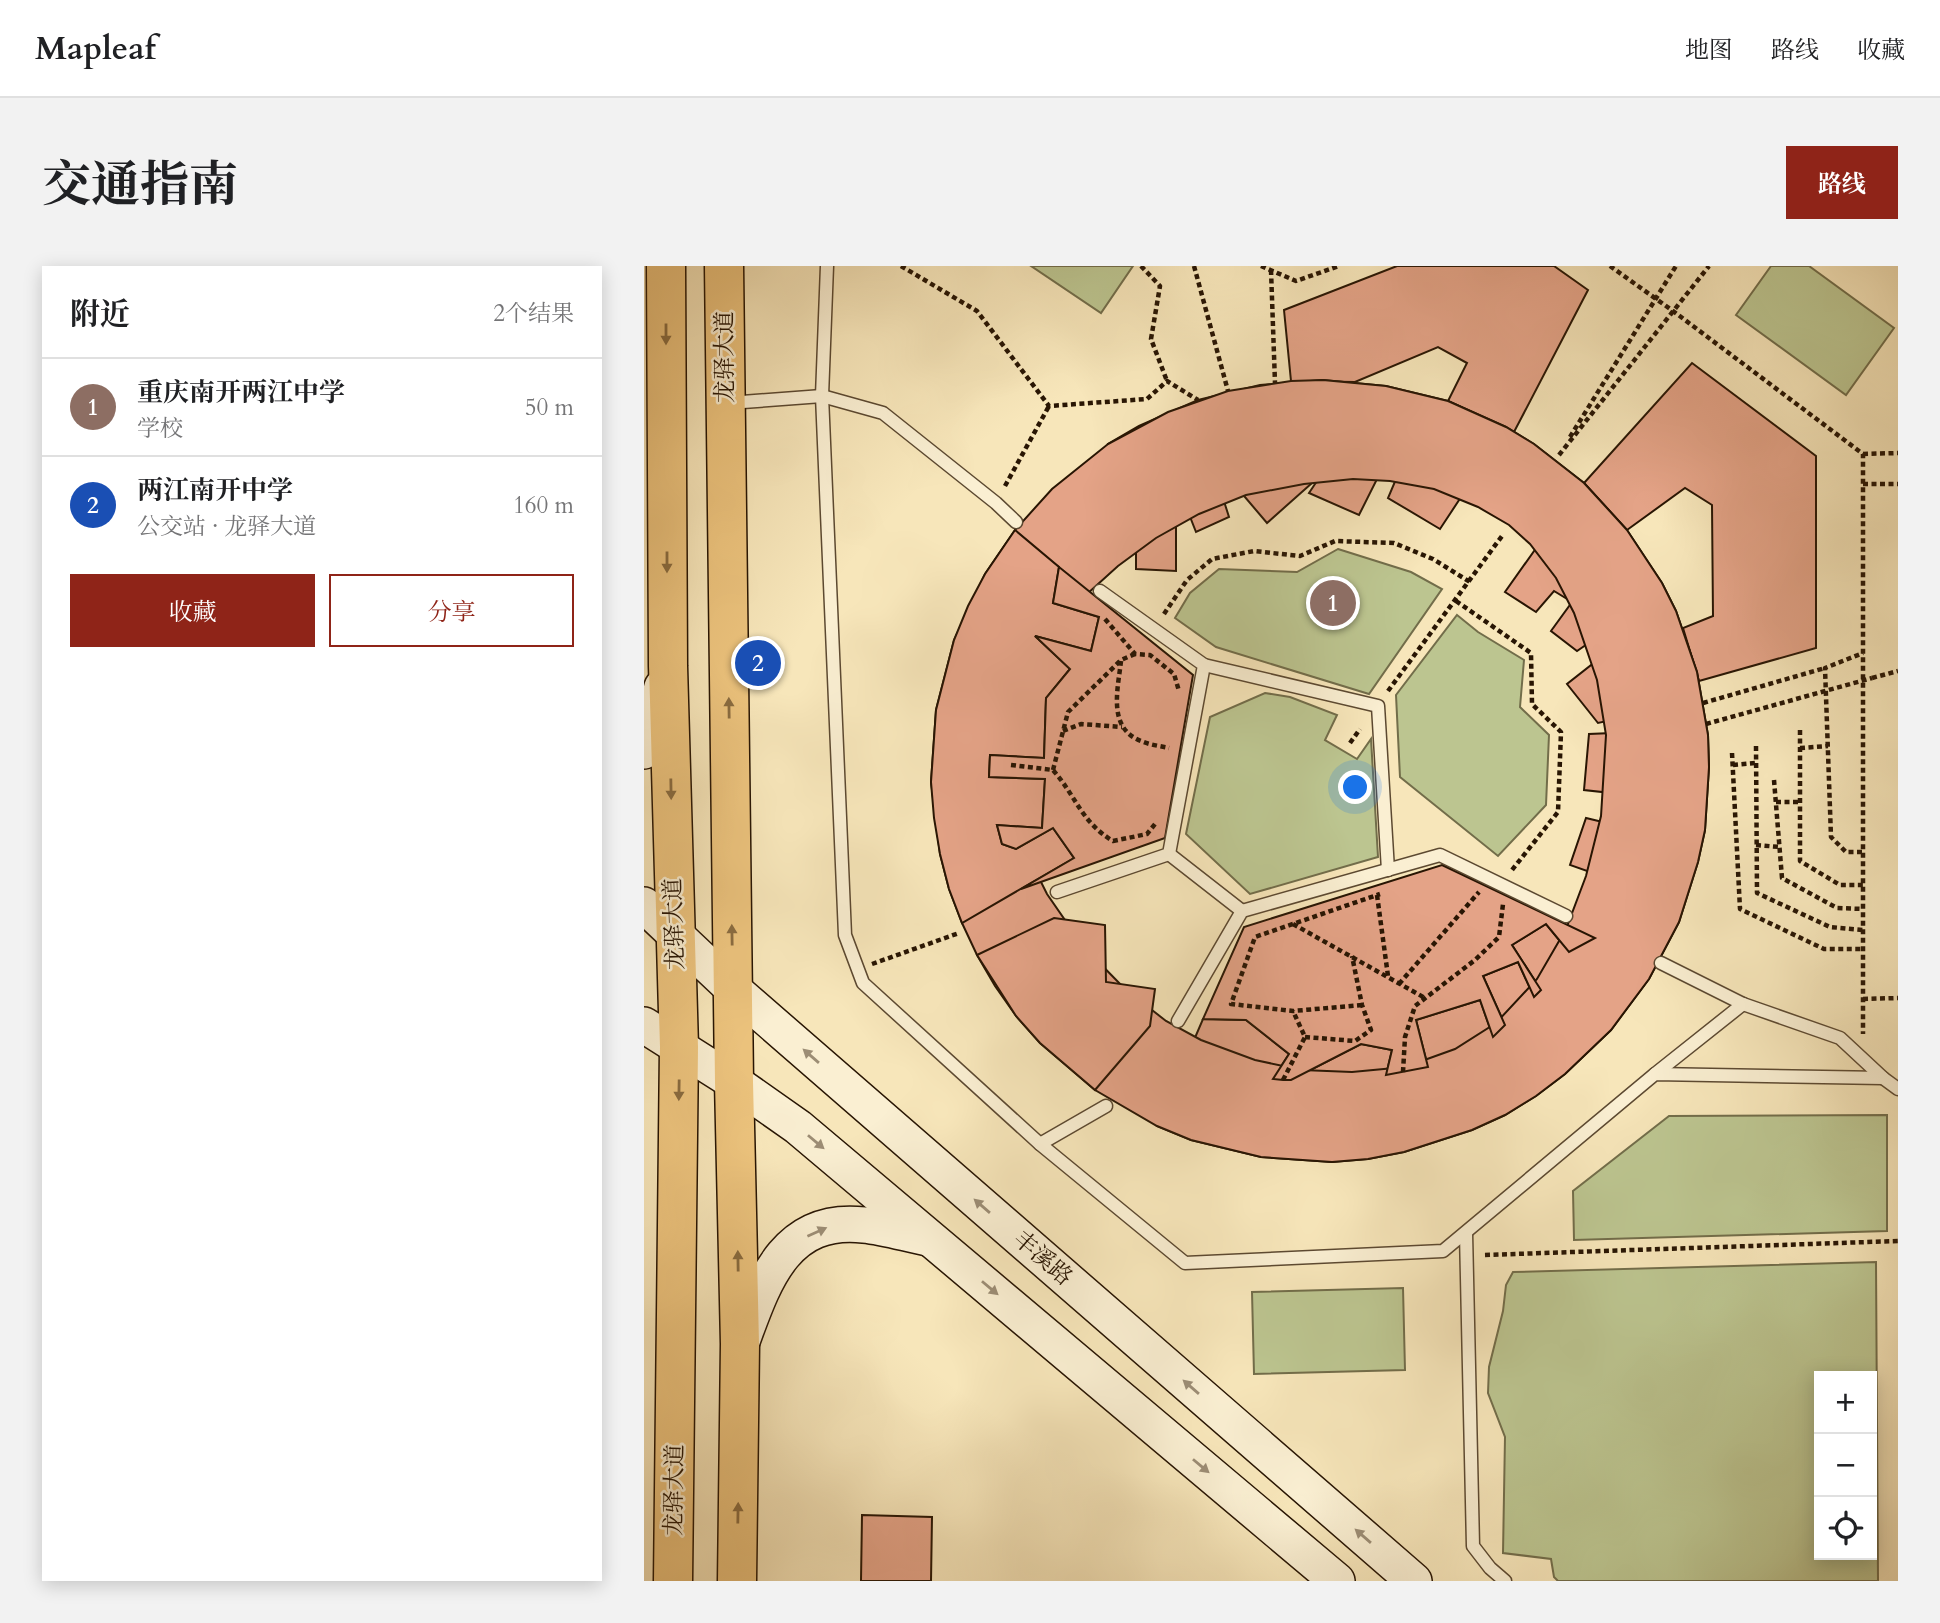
<!DOCTYPE html>
<html lang="zh">
<head>
<meta charset="utf-8">
<style>
  :root { --surface:#fff; --page:#f2f2f2; --text:#202124; --muted:#757577; --line:#e0e0e0; --accent:#8f2418 }
  body { margin:0; font-family:Cardo,"Noto Serif SC",serif; background:var(--page); color:var(--text) }
  .controls { position:absolute; right:21px; bottom:21px; display:grid; overflow:hidden; border-radius:0px; box-shadow:0 4px 18px #0003 }
  .controls button { width:63px; height:63px; display:grid; place-items:center; padding:0; border:0; border-bottom:2px solid var(--line); background:var(--surface); color:var(--text); font:35px sans-serif }
  .you { position:absolute; left:712px; top:522px; width:24px; height:24px; margin:-18px; border:5px solid #fff; border-radius:50%; background:#1a73e8; box-shadow:0 0 0 10px #1a73e833 }
  .badge { display:grid; place-items:center; width:46px; height:46px; border-radius:50%; background:var(--accent); color:#fff; font-size:23px; font-weight:700 }
  .pin { position:absolute; translate:-50% -50%; border:4px solid #fff; box-shadow:0 2px 7px #0006 }
  .list { margin:0; padding:0; list-style:none }
  h2 { display:flex; justify-content:space-between; align-items:center; height:91px; margin:0; padding:0 28px; font-size:30px }
  h2 small { font-size:23px; font-weight:400; color:var(--muted) }
  .list li { display:grid; grid-template-columns:46px 1fr auto; gap:21px; align-items:center; box-sizing:border-box; height:98px; padding:0 28px; border-top:2px solid var(--line) }
  .list b { display:block; font-size:26px; white-space:nowrap }
  .list p { margin:0; font-size:23px; white-space:nowrap; color:var(--muted) }
  .list em { font-size:23px; font-style:normal; color:var(--muted) }
  .actions { display:flex; gap:14px; padding:21px 28px }
  .actions a { flex:1; padding:16px 0; border:2px solid var(--accent); border-radius:0px; text-align:center; font-size:24px; color:var(--accent) }
  .actions .main { background:var(--accent); color:#fff }
  .icon { flex:none; width:38px; height:38px; fill:none; stroke:currentColor; stroke-width:2; stroke-linecap:round; stroke-linejoin:round }
  .map { position:relative; flex:none; width:1254px; height:1315px; overflow:hidden; border-radius:0px }
  header { display:flex; align-items:center; gap:42px; box-sizing:border-box; height:98px; padding:0 35px; background:var(--surface); border-bottom:2px solid var(--line) }
  header strong { font-size:33px }
  nav { display:flex; gap:38px; margin-inline-start:auto; font-size:24px }
  .intro { display:flex; align-items:center; justify-content:space-between; box-sizing:border-box; height:168px; padding:0 42px }
  h1 { margin:0; font-size:49px }
  .button { padding:18px 32px; border-radius:0px; background:var(--accent); color:#fff; font-size:24px; font-weight:700 }
  main { display:flex; gap:42px; padding:0 42px }
  aside { flex:1; background:var(--surface); border-radius:0px; box-shadow:0 4px 18px #0003 }
  .map>svg:first-child { display:block }
  .green { fill:#bcc590; stroke:#726d4a; stroke-width:2; fill-rule:evenodd }
  .building { fill:#e4a387; stroke:#281503; stroke-width:2; fill-rule:evenodd }
  .lines { fill:none; stroke-linecap:round; stroke-linejoin:round }
  .service-casing { stroke:#5c4931; stroke-width:15 }
  .secondary-casing { stroke:#281503; stroke-width:38 }
  .primary-casing { stroke:#281503; stroke-width:41 }
  .path { stroke:#281503; stroke-width:4.5; stroke-dasharray:5 3.5; stroke-linecap:butt }
  .service { stroke:#faefd2; stroke-width:12 }
  .secondary { stroke:#faefd2; stroke-width:35 }
  .primary { stroke:#ecc37d; stroke-width:38 }
  .path-bridge { stroke:#281503; stroke-width:4.5; stroke-dasharray:5 3.5; stroke-linecap:butt }
  .oneway { fill:#8a6c40 }
  .oneway2 { fill:#9c8d75 }
  .labels { text-anchor:middle; dominant-baseline:central; stroke-width:5; stroke-linejoin:round; paint-order:stroke }
  .street-label { font-size:23px; fill:#281503; stroke:#faefd2 }
</style>
</head>
<body>
<header>
<strong>Mapleaf</strong>
<nav><a>地图</a><a>路线</a><a>收藏</a></nav>
</header>
<div class="intro"><h1>交通指南</h1><a class="button">路线</a></div>
<main>
<aside>
<h2>附近<small>2个结果</small></h2>
<ul class="list">
<li><span class="badge" style="background:#8d6e63">1</span><div><b>重庆南开两江中学</b><p>学校</p></div><em>50 m</em></li>
<li><span class="badge" style="background:#1a4fb4">2</span><div><b>两江南开中学</b><p>公交站 · 龙驿大道</p></div><em>160 m</em></li>
</ul>
<div class="actions"><a class="main">收藏</a><a>分享</a></div>
</aside>
<div class="map">
<svg width="1254" height="1315" viewBox="0 0 1254 1315">
  <rect width="100%" height="100%" fill="#f7e6ba"/>
  <filter id="stains"><feTurbulence type="fractalNoise" baseFrequency=".00286" numOctaves="4"/><feColorMatrix values="0 0 0 0 .2 0 0 0 0 .09 0 0 0 0 .02 0 0 0 .5 -.17"/></filter>
  <radialGradient id="worn" r=".72"><stop offset=".6" stop-color="#630" stop-opacity="0"/><stop offset="1" stop-color="#630" stop-opacity=".3"/></radialGradient>
  <g class="green">
    <polygon points="387,0 489,0 457,47"/>
    <polygon points="1127,0 1165,0 1250,62 1202,129 1092,49"/>
    <polygon points="694,283 767,306 798,323 725,428 572,381 531,352 546,327 575,303 653,306"/>
    <polygon points="813,349 834,366 880,394 876,441 905,469 902,539 854,590 756,511 752,429"/>
    <polygon points="621,427 646,431 693,449 681,474 713,493 727,473 734,591 606,628 542,568 566,451"/>
    <polygon points="1243,849 1243,965 930,974 929,925 1025,850"/>
    <path d="M1232,996l2,319h-320l-4,-4 -3,-18 -48,-6 2,-116 -17,-44 1,-26 14,-56 3,-26 7,-13zM1175,1110h53v179h-53z"/>
    <polygon points="759,1022 761,1104 610,1108 608,1026"/>
  </g>
  <g class="building">
    <polygon points="753,0 910,0 944,24 870,166 804,135 823,97 794,81 711,116 647,115 640,44"/>
    <polygon points="1048,97 1172,190 1172,382 1055,415 1039,362 1069,350 1068,239 1041,222 983,264 940,217"/>
    <polygon points="679,114 742,120 804,135 862,161 890,178 940,217 983,264 1018,317 1032,345 1053,406 1064,469 1065,501 1061,564 1054,596 1035,656 1005,713 967,764 921,808 892,830 861,849 828,864 760,886 724,893 688,896 617,891 547,874 513,860 559,753 602,754 645,788 629,813 639,814 647,814 717,778 748,784 742,809 784,801 772,754 836,734 849,771 861,759 839,710 874,696 890,731 897,724 868,679 902,658 925,686 968,662 977,617 926,599 942,552 971,559 976,528 940,524 945,468 992,466 991,449 954,457 923,418 961,388 949,374 933,385 907,365 928,336 910,325 892,346 861,326 895,278 883,257 852,236 823,222 796,263 744,232 758,199 741,197 715,249 665,227 677,209 623,257 595,224 578,229 585,251 552,266 541,238 532,241 532,305 492,303 492,249 464,178 495,160 554,134 616,119"/>
    <path d="M679,114l63,6 62,15 58,26 28,17 50,39 43,47 35,53 14,28 21,61 11,63 1,32 -4,63 -7,32 -19,60 -30,57 -38,51 -46,44 -29,22 -31,19 -33,15 -68,22 -36,7 -36,3 -71,-5 -70,-17 -34,-14 -62,-36 -55,-47 -24,-27 -21,-30 -18,-31 -15,-32 -13,-34 -9,-35 -9,-72 5,-72 18,-70 31,-66 30,-44 37,-41 56,-45 60,-32 60,-21 63,-10zM709,213l37,2 44,8 44,18 31,18 21,19 26,34 18,35 23,67 9,55 -5,81 -15,60 -20,53 -29,50 -41,44 -41,26 -50,18 -53,5 -50,-2 -47,-10 -54,-20 -35,-19 -42,-33 -41,-42 -36,-52 -21,-42 -12,-47 -4,-32 2,-28 3,-25 8,-29 13,-30 18,-30 22,-27 42,-38 38,-28 43,-24 47,-19 58,-11z"/>
    <polygon points="371,264 415,301 409,337 455,351 447,385 391,370 426,403 402,432 400,492 346,489 345,511 401,513 398,562 353,559 358,578 372,583 409,562 430,592 318,657 305,623 296,588 290,552 287,516 292,444 310,374 324,340 341,308"/>
    <polygon points="415,301 549,409 521,572 377,623 430,592 409,562 372,583 358,578 353,559 398,562 401,513 345,511 346,489 400,492 402,432 426,403 391,370 447,385 455,351 409,337"/>
    <polygon points="798,599 951,672 925,686 902,658 868,679 897,724 890,731 874,696 839,710 861,759 849,771 836,734 772,754 784,801 742,809 748,784 717,778 647,814 639,814 629,813 645,788 602,754 559,753 600,661"/>
    <polygon points="410,652 461,659 462,716 511,723 506,760 451,824 396,777 372,750 333,689"/>
    <polygon points="218,1249 288,1251 287,1315 217,1315"/>
  </g>
  <g class="lines">
    <g class="service-casing">
      <g id="service">
        <polyline points="183,0 178,130 201,669 219,717 396,878 541,997 799,985 1011,808 1239,812"/>
        <polyline points="85,137 178,130 239,147 352,237 372,256"/>
        <polyline points="560,399 734,440 744,604"/>
        <polyline points="525,588 598,645"/>
        <polyline points="413,626 525,588 560,399 456,325"/>
        <polyline points="1017,697 1099,738 1196,772 1239,812 1254,823"/>
        <polyline points="534,755 598,645 796,589 922,650"/>
        <polyline points="1011,808 1099,738"/>
        <polyline points="396,878 462,840"/>
        <polyline points="822,967 829,1280 846,1302 861,1315"/>
      </g>
    </g>
    <g class="secondary-casing">
      <g id="secondary">
        <polyline points="0,485 18,421"/>
        <polyline points="0,639 89,723 770,1315"/>
        <polyline points="0,759 90,816 154,861 693,1315"/>
        <path d="M98,1075c22,-60 43,-125 122,-116 21,2 43,9 64,13"/>
      </g>
    </g>
    <g class="primary-casing">
      <g id="primary">
        <polyline points="22,0 24,400 35,781 29,1315"/>
        <polyline points="80,0 90,816 96,1078 93,1315"/>
      </g>
    </g>
    <g class="path">
      <polyline points="257,0 333,45 405,140 503,133 523,115 554,134"/>
      <polyline points="497,0 516,20 507,73 523,115"/>
      <polyline points="550,0 584,125"/>
      <polyline points="617,0 652,15 695,0"/>
      <polyline points="966,0 1029,45 1219,188 1219,768"/>
      <polyline points="627,4 631,117"/>
      <polyline points="926,171 1032,0"/>
      <polyline points="1219,188 1254,187"/>
      <polyline points="915,189 1065,0"/>
      <polyline points="1219,218 1254,218"/>
      <polyline points="361,220 405,140"/>
      <polyline points="812,335 887,387 888,438 917,466 914,546 868,604"/>
      <polyline points="520,348 543,314 568,293 610,285 656,290 691,275 750,277 789,293 826,316"/>
      <polyline points="461,353 491,388 506,389 530,408 535,425"/>
      <path d="M477,395c-3,28 -14,67 20,80 9,4 19,5 28,7"/>
      <polyline points="1228,412 1254,405"/>
      <polyline points="744,425 858,270"/>
      <polyline points="1059,437 1181,402"/>
      <polyline points="1156,464 1156,595 1196,619 1219,619"/>
      <polyline points="419,465 437,458 478,461"/>
      <polyline points="706,477 716,463"/>
      <polyline points="1112,480 1113,627 1186,661 1219,664"/>
      <polyline points="1156,482 1184,480"/>
      <polyline points="1088,487 1096,643 1180,683 1218,683"/>
      <path d="M367,499l42,5c23,26 28,52 60,71l34,-7 8,-10"/>
      <polyline points="1089,499 1112,497"/>
      <polyline points="409,504 424,446 477,394 491,388"/>
      <polyline points="1130,514 1138,612 1193,642 1219,643"/>
      <polyline points="1132,536 1156,536"/>
      <polyline points="1112,579 1136,581"/>
      <polyline points="1218,586 1202,586 1187,571 1181,402 1219,387"/>
      <polyline points="733,629 744,710"/>
      <polyline points="649,658 781,732"/>
      <polyline points="228,698 315,667"/>
      <polyline points="755,718 835,626"/>
      <polyline points="1219,733 1254,732"/>
      <polyline points="718,739 649,745 587,738 611,671 736,628"/>
      <polyline points="661,771 711,775 727,764 718,739 708,690"/>
      <polyline points="759,806 761,771 771,740 831,694 855,671 859,638"/>
      <polyline points="639,814 661,771 649,745"/>
      <polyline points="841,989 1254,975"/>
    </g>
    <use href="#service" class="service"/>
    <use href="#secondary" class="secondary"/>
    <use href="#primary" class="primary"/>
    <polyline class="path-bridge" points="1062,458 1228,412"/>
  </g>
  <defs><path id="oneway-solid" d="M-6-.8H1V-3.2L6.5 0L1 3.2V.8H-6Z" transform="scale(1.75)"/></defs>
  <g class="oneway">
    <use href="#oneway-solid" transform="translate(22 68) rotate(90)"/>
    <use href="#oneway-solid" transform="translate(23 296) rotate(90)"/>
    <use href="#oneway-solid" transform="translate(85 442) rotate(-91)"/>
    <use href="#oneway-solid" transform="translate(27 523) rotate(89)"/>
    <use href="#oneway-solid" transform="translate(88 669) rotate(-91)"/>
    <use href="#oneway-solid" transform="translate(35 824) rotate(91)"/>
    <use href="#oneway-solid" transform="translate(94 995) rotate(-91)"/>
    <use href="#oneway-solid" transform="translate(94 1247) rotate(-89)"/>
  </g>
  <g class="oneway2">
    <use href="#oneway-solid" transform="translate(167 790) rotate(-139)"/>
    <use href="#oneway-solid" transform="translate(172 876) rotate(40)"/>
    <use href="#oneway-solid" transform="translate(338 940) rotate(-139)"/>
    <use href="#oneway-solid" transform="translate(173 966) rotate(-24)"/>
    <use href="#oneway-solid" transform="translate(346 1022) rotate(40)"/>
    <use href="#oneway-solid" transform="translate(547 1121) rotate(-139)"/>
    <use href="#oneway-solid" transform="translate(557 1200) rotate(40)"/>
    <use href="#oneway-solid" transform="translate(719 1270) rotate(-139)"/>
  </g>
  <g class="labels">
    <g class="street-label">
      <text transform="translate(80 91) rotate(-90)">龙驿大道</text>
      <text transform="translate(30 658) rotate(-92)">龙驿大道</text>
      <text transform="translate(399 992) rotate(41)">丰溪路</text>
      <text transform="translate(30 1224) rotate(-89)">龙驿大道</text>
    </g>
  </g>
  <rect width="100%" height="100%" filter="url(#stains)"/>
  <rect width="100%" height="100%" fill="url(#worn)"/>
</svg>
<div class="controls">
<button>+</button>
<button>−</button>
<button><svg class="icon" aria-label="locate" viewBox="0 0 24 24"><circle cx="12" cy="12" r="6"/><path d="M12 2v4M12 18v4M2 12h4M18 12h4"/></svg></button>
</div>
<div class="you"></div>
<div class="pin badge" style="left:689px;top:337px;background:#8d6e63">1</div>
<div class="pin badge" style="left:114px;top:397px;background:#1a4fb4">2</div>
</div>
</main>
</body>
</html>
